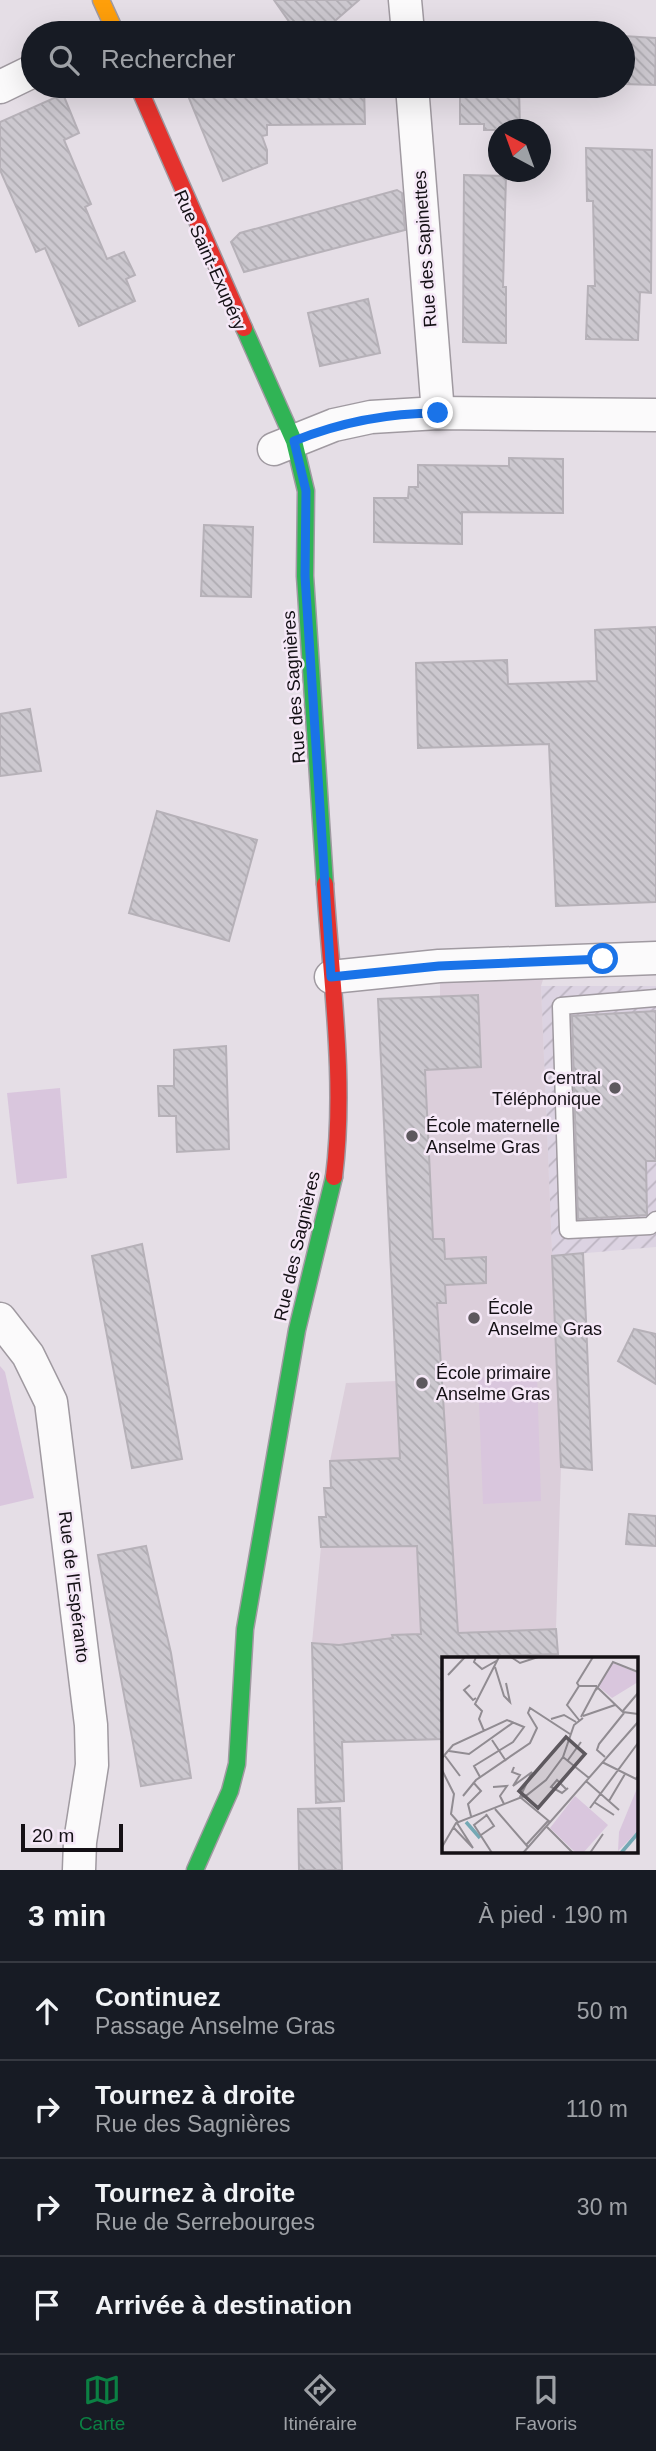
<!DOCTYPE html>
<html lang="fr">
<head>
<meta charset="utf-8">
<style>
  :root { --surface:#171b24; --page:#242831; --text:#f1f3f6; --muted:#9ea1a6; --line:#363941; --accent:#0b8043 }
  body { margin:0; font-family:Helvetica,sans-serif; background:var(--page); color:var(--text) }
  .compass { position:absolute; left:488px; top:119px; width:63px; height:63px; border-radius:50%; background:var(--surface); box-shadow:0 7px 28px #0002; rotate:319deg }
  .scale { position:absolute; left:21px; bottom:18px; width:102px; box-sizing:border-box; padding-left:7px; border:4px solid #141015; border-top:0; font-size:19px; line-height:24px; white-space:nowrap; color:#141015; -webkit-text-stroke:5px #f5e8f7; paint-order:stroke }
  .stop { position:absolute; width:21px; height:21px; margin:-16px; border:5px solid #1a73e8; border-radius:50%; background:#fff }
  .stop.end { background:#1a73e8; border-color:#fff; box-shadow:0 2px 7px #0008 }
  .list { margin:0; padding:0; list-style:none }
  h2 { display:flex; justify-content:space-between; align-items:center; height:91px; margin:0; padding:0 28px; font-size:30px }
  h2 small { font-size:23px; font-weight:400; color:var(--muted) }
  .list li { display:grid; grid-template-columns:46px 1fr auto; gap:21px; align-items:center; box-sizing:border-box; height:98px; padding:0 28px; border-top:2px solid var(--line) }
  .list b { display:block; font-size:26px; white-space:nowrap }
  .list p { margin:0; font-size:23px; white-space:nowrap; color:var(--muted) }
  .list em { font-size:23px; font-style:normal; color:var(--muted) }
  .icon { flex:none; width:38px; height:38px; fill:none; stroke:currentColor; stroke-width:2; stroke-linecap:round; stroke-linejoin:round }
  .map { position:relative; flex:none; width:656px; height:1870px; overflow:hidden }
  .search { position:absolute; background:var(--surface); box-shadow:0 7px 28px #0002; left:21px; right:21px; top:21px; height:77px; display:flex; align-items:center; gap:18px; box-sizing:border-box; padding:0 24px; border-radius:38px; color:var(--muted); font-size:26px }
  .sheet { height:483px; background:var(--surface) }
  nav { display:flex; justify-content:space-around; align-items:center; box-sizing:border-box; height:98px; border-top:2px solid var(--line); background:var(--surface); font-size:19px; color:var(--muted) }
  nav a { display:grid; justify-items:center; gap:4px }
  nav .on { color:var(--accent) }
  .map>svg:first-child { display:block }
  .industrial { fill:url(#industrial-furrows) }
  .education { fill:#dbceda }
  .park { fill:#d9c6dd }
  .building { fill:url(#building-back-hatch); stroke:#b6b1b8; stroke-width:2 }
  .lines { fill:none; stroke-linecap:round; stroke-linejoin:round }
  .lane-casing { stroke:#a09aa1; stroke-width:19 }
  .street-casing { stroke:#a09aa1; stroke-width:35 }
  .fast-casing { stroke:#a09aa1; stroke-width:19 }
  .slow-casing { stroke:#a09aa1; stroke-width:19 }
  .jam-casing { stroke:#a09aa1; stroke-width:19 }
  .lane { stroke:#fbfafb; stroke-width:16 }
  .street { stroke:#fbfafb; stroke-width:32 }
  .fast { stroke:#30b455; stroke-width:16 }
  .slow { stroke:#ff9f0a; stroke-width:16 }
  .jam { stroke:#e5322d; stroke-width:16 }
  .route { stroke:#1a73e8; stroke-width:9 }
  .poi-dot { fill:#5d585e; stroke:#f5e8f7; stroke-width:2.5 }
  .labels { text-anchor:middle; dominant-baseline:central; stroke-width:5; stroke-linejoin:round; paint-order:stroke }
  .street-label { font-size:18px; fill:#141015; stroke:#f5e8f7 }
  .poi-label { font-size:18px; fill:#141015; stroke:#f5e8f7; text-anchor:start }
  .inset-river { fill:none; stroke:#74a8b4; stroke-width:3.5 }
  .inset-road { fill:none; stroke:#918c92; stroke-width:2 }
  .view { fill:#5d585e; fill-opacity:0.15; stroke:#5d585e; stroke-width:3.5 }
  .inset-edge { fill:none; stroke:#141015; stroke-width:3.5 }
</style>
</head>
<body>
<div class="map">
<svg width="656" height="1870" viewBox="0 0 656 1870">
  <defs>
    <pattern id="industrial-furrows" width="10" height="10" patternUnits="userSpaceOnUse" patternTransform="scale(1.75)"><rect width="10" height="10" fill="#dcd3e2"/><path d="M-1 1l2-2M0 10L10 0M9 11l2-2" fill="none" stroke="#bcb4c1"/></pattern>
    <pattern id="building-back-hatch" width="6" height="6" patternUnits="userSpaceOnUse" patternTransform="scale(1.75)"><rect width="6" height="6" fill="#ccc8cf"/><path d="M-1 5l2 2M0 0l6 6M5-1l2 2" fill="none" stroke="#aeabb1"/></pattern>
  </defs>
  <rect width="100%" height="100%" fill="#e5dee6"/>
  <polygon class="industrial" points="541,986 656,986 656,1247 552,1256"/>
  <polygon class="education" points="546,970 541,986 561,1467 556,1629 421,1634 339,1645 312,1643 321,1547 319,1517 326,1517 324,1488 330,1488 330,1461 346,1383 397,1381 378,999 440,997 440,977"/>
  <g class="park">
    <polygon points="60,1088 67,1178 17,1184 7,1093"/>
    <polygon points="0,1366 5,1372 34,1498 0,1506"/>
    <polygon points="537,1375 541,1501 483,1504 478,1377"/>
  </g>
  <g class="building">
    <polygon points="274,0 359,0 321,33 297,33"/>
    <polygon points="623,36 656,38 655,85 623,84"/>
    <polygon points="184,86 364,86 365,124 267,125 267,135 262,136 267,150 267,163 223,181"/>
    <polygon points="460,86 519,87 520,130 484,130 484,124 460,124"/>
    <polygon points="63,94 79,133 64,140 91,204 85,207 107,259 124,252 135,275 126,279 135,301 79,326 45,248 36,252 0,170 0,122"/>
    <polygon points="586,148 652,150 651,293 640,292 638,340 586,339 588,286 595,286 593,201 587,201"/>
    <polygon points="464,175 506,176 503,287 506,287 506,343 463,342"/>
    <polygon points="397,190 402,193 405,230 244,272 231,242 240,233"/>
    <polygon points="368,299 380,353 320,366 308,313"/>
    <polygon points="509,458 563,459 563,513 462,512 462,544 374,542 374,498 408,498 409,487 418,487 418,465 509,466"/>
    <polygon points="204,525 253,527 251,597 201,596"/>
    <polygon points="656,627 656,902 556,906 549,744 418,748 416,663 507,660 508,684 597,681 595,630"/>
    <polygon points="30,709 41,771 0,776 0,714"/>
    <polygon points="157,811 257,840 229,941 129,913"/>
    <polygon points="478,995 481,1067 425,1070 433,1239 444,1239 445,1259 486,1257 486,1283 445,1285 446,1303 437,1303 458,1633 556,1629 558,1654 444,1658 444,1739 342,1742 344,1801 316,1803 312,1643 339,1645 393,1638 392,1635 421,1634 417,1546 321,1547 319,1517 326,1517 324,1488 331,1488 330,1461 400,1458 378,999"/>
    <polygon points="656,1011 656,1161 646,1161 647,1215 578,1219 572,1016"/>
    <polygon points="226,1046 229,1149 177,1152 176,1116 159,1116 158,1086 174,1086 174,1050"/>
    <polygon points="142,1244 182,1459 132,1468 92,1256"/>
    <polygon points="583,1253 586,1320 592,1470 561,1467 552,1256"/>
    <polygon points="634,1329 656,1334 656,1384 618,1361"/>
    <polygon points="629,1514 656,1516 656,1546 626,1544"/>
    <polygon points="146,1546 171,1653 191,1778 141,1786 98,1555"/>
    <polygon points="340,1808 342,1870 299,1870 298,1809"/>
  </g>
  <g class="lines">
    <g class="lane-casing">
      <polyline id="lane" points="656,998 561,1006 568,1230 650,1226 656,1220"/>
    </g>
    <g class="street-casing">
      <g id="street">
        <polyline points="405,0 408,33"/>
        <polyline points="412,86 438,413"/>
        <polyline points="0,87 33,71"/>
        <polyline points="274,449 334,425 371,417 438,413 656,415"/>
        <polyline points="331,977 439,966 656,958"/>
        <polyline points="0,1319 28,1355 51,1402 91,1725 92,1765 80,1842 79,1870"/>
      </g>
    </g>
    <g class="fast-casing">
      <g id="fast">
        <polyline points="244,328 294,441 306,491 305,576 325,884"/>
        <polyline points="195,1870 230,1791 237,1764 245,1629 297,1330 334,1177"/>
      </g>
    </g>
    <g class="slow-casing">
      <polyline id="slow" points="101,0 116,33"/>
    </g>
    <g class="jam-casing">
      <g id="jam">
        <polyline points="138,86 244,328"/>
        <path d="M325,884c6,96 21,197 9,293"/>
      </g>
    </g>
    <use href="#lane" class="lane"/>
    <use href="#street" class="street"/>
    <use href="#fast" class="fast"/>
    <use href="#slow" class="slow"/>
    <use href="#jam" class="jam"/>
  </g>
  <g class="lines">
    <path class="route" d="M438,413c-51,0 -97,9 -144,28l12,50 -1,85 26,401 108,-11 164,-7"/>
  </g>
  <g class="poi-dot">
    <circle cx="615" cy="1088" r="7"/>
    <circle cx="412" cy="1136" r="7"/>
    <circle cx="474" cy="1318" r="7"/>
    <circle cx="422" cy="1383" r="7"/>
  </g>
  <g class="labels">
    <g class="street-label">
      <text transform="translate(425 249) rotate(-94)">Rue des Sapinettes</text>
      <text transform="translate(210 260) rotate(66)">Rue Saint-Exupéry</text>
      <text transform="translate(294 687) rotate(-94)">Rue des Sagnières</text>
      <text transform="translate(297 1246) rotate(-77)">Rue des Sagnières</text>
      <text transform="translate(74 1587) rotate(83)">Rue de l'Espéranto</text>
    </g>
    <g class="poi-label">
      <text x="601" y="1078" text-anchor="end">Central<tspan x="601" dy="21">Téléphonique</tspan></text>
      <text x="426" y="1126">École maternelle<tspan x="426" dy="21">Anselme Gras</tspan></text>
      <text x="488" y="1308">École<tspan x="488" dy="21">Anselme Gras</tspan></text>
      <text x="436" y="1373">École primaire<tspan x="436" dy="21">Anselme Gras</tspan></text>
    </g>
  </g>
  <g transform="translate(442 1657)">
    <rect width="196" height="196" fill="#e5dee6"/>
    <path d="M171,6l25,10v9l-26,16 -14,-12z" fill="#d9c6dd"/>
    <path d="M196,129v45l-20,20 1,-19zM133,139l33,29 -25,28h-7l-26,-25z" fill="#d9c6dd"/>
    <path class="inset-river" d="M24,165l14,16M179,196l17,-20"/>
    <path class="inset-road" d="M34,0l-2,5 8,7 16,-9M69,0l9,6 18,-6M53,10l9,29 6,6 -4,-19M6,18l17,-18M28,28l-6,5 9,10 3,-2M137,29l-2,-3 16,-26M156,31l25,24 15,2M154,33l17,-28 25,10M180,55l16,-19M141,59l32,-11M139,60l16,-30M109,62l13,-4 12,7M137,63l-12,-15 12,-19h18M42,74l-5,-12 3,-8 -7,-7 24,-47M50,83l14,21M7,94l20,3 45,-32M3,99l15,20M121,100l26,21M163,100l-8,-7 2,-6 25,-31M0,101l11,-13 54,-25 17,7 -11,15 -39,24 6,11M126,103l13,-18M160,105l34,17 2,-3M72,110l-2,5 8,3 -7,11 19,-14 -12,25 30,25M0,113l12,24 -3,20 7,8M144,124l33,29M51,130l14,-1 -7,10 4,8M124,132l-9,-9 -6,7 11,6 6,-5M21,139l13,-16 54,-37 7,-15 -9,-15 2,-5 40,26M167,144l16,-27M152,145l20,13M148,151l48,-65M53,152l33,38M45,158l-13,10 18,28M29,159l-3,-12 13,-13 -8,-9M104,169l27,27M12,171l19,20 -16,-25M39,178l13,-9 -8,-12M84,188l22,-24M0,190l14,-24 71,-28 19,-15 17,-23 11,-32 9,-7M81,196l115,-131M148,196l13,-19"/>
    <path class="view" d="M124,80l19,17 -47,54 -19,-17z"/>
    <rect width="196" height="196" class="inset-edge"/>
  </g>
</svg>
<svg class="compass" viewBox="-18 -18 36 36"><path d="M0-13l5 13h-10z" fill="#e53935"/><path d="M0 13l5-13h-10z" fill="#9ea1a6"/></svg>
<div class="scale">20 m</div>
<div class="stop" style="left:603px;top:959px"></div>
<div class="stop end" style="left:438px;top:413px"></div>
<div class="search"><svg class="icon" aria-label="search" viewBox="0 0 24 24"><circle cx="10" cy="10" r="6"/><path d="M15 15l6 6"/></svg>Rechercher</div>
</div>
<section class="sheet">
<h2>3 min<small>À pied · 190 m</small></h2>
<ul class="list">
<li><svg class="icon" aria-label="ahead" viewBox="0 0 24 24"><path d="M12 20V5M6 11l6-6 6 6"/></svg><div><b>Continuez</b><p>Passage Anselme Gras</p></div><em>50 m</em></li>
<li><svg class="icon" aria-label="right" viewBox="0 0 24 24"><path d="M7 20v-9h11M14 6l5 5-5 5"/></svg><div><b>Tournez à droite</b><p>Rue des Sagnières</p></div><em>110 m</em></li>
<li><svg class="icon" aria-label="right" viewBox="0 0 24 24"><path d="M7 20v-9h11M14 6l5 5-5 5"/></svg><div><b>Tournez à droite</b><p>Rue de Serrebourges</p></div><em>30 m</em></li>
<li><svg class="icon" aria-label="arrive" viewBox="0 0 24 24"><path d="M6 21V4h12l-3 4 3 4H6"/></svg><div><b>Arrivée à destination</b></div></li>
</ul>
</section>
<nav>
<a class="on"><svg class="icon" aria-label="map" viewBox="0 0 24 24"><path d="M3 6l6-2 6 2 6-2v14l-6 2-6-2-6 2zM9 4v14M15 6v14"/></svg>Carte</a>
<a><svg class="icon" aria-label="directions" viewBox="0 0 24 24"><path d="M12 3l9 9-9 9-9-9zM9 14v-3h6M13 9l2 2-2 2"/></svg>Itinéraire</a>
<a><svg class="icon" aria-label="saved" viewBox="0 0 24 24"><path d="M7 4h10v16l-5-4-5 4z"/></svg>Favoris</a>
</nav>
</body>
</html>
